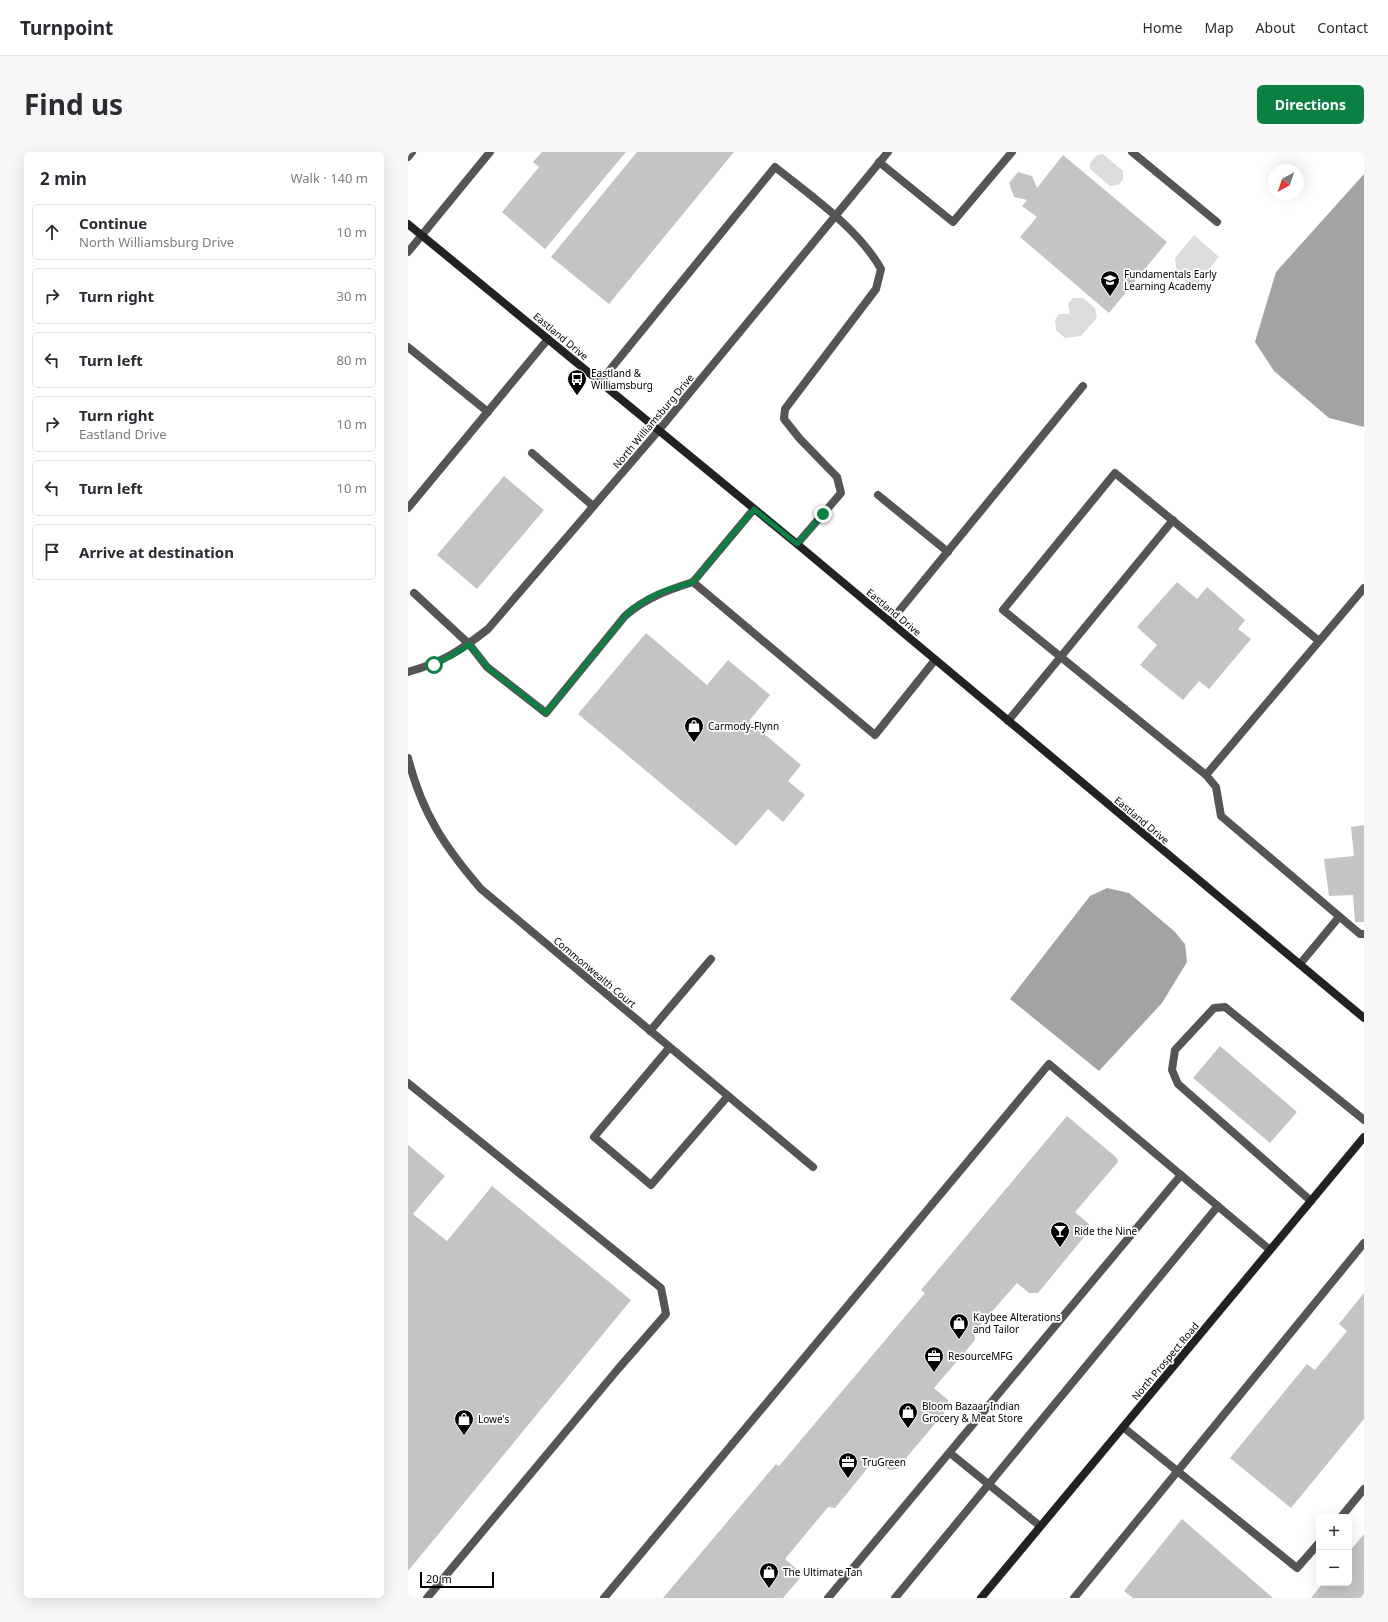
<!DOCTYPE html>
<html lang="en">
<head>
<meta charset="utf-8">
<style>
  :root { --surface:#fff; --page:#f7f7f7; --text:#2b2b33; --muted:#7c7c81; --line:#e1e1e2; --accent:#0b8043 }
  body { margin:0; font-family:"Noto Sans",sans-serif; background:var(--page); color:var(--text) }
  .controls { position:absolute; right:12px; bottom:12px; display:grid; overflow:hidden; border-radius:6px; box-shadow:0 4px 16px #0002 }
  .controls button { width:36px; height:36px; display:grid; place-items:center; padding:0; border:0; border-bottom:1px solid var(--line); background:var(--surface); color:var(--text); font:20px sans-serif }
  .compass { position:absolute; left:860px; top:12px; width:36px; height:36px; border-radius:50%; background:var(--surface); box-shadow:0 4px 16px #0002; rotate:220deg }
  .scale { position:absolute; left:12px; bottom:10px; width:74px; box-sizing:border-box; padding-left:4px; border:2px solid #000; border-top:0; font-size:11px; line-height:14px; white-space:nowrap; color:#000; -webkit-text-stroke:3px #fff; paint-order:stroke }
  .stop { position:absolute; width:12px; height:12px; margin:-9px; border:3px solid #0b8043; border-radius:50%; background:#fff }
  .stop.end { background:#0b8043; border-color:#fff; box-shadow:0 1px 4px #0008 }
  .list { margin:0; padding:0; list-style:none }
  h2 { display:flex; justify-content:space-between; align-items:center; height:52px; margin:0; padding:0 16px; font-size:17px }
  h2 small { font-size:13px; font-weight:400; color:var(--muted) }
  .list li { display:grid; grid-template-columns:26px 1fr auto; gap:12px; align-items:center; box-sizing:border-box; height:56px; margin:0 8px 8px; padding:0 8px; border:1px solid var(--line); border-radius:6px }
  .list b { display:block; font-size:15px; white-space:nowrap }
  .list p { margin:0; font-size:13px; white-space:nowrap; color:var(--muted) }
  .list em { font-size:13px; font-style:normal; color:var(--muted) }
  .icon { flex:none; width:22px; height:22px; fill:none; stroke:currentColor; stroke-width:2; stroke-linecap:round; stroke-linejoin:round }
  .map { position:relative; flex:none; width:956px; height:1446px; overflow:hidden; border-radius:6px }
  header { display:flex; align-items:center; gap:24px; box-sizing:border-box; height:56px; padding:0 20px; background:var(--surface); border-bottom:1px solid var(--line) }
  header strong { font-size:19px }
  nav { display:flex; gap:22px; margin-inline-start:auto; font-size:14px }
  .intro { display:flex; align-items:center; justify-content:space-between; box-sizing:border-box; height:96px; padding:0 24px }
  h1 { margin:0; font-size:28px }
  .button { padding:10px 18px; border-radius:6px; background:var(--accent); color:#fff; font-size:14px; font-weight:700 }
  main { display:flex; gap:24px; padding:0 24px }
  aside { flex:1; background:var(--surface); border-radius:6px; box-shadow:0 4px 16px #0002 }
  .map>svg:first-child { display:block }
  .green { fill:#dcdcdc }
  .water { fill:#a3a3a3 }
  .building { fill:#c4c4c4 }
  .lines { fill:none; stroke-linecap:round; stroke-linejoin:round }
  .lane { stroke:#555; stroke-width:8 }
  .street { stroke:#555; stroke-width:8 }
  .secondary { stroke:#222; stroke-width:8 }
  .route { stroke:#0b8043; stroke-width:5 }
  .labels { text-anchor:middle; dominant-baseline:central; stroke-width:3.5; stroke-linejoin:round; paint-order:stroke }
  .poi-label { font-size:10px; fill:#000; stroke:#fff; text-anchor:start }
  .street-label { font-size:10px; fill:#000; stroke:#fff }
</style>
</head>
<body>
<header>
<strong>Turnpoint</strong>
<nav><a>Home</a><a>Map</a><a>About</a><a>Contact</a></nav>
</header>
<div class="intro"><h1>Find us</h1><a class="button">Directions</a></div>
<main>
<aside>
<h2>2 min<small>Walk · 140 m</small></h2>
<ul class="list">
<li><svg class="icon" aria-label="ahead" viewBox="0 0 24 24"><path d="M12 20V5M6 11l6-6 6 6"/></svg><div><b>Continue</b><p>North Williamsburg Drive</p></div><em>10 m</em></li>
<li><svg class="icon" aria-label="right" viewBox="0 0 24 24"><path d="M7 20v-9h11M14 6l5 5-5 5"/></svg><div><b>Turn right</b></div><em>30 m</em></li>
<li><svg class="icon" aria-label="left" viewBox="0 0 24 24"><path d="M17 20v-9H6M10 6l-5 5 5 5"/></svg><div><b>Turn left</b></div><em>80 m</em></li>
<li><svg class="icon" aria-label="right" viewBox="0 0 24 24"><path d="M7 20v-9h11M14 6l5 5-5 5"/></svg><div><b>Turn right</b><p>Eastland Drive</p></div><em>10 m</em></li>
<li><svg class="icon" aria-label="left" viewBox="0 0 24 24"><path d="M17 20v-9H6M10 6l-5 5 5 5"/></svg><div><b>Turn left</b></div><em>10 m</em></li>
<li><svg class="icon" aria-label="arrive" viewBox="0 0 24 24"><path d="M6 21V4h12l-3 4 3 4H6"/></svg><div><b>Arrive at destination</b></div></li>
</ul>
</aside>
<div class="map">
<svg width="956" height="1446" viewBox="0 0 956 1446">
  <rect width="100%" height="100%" fill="#fff"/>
  <g class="green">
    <polygon points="695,2 715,19 715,27 710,33 702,34 682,17 682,11 689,3"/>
    <polygon points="786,83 811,105 786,135 769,123 767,106"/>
    <polygon points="665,146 675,146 687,156 689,166 673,184 657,186 648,178 647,168 651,162 660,162 662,160 660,152"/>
  </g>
  <g class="water">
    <polygon points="956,22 956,275 921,266 866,219 847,190 868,120"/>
    <polygon points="699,736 721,741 766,779 777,792 779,810 754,851 691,919 602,847 682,744"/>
  </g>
  <g class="building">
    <polygon points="134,0 218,0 137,97 94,60 131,15 125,10"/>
    <polygon points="229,0 326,0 201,152 143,105"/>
    <polygon points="655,3 759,90 701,161 612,85 629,65 614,54 619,48 606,45 601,31 610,20 624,24 629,36"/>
    <polygon points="96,324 136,358 69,437 29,403"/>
    <polygon points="769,430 789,447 799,435 837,468 830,477 843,487 801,537 791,529 775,548 732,513 749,493 729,475"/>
    <polygon points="238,481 299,533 320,508 362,543 341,569 393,613 380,629 397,643 375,670 360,657 328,694 170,562"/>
    <polygon points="956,673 956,770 947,770 945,743 921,744 916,707 946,704 943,675"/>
    <polygon points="812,894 889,960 862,991 785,926"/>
    <polygon points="659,964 709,1006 710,1010 667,1060 681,1072 681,1079 630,1141 621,1141 609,1131 566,1180 567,1188 526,1236 540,1248 541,1255 489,1317 481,1318 467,1307 427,1356 420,1355 377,1407 392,1420 392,1426 375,1446 255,1446 368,1312 371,1314 517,1141 513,1138"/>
    <polygon points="0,993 37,1024 5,1062 39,1089 84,1034 223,1148 0,1419"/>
    <polygon points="956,1141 956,1267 883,1356 822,1306 899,1212 907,1218 939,1179 931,1172"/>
    <polygon points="774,1367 865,1446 725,1446 716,1439"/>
    <polygon points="956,1382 956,1446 903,1446 915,1431 941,1431 941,1400"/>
  </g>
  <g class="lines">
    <g class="lane">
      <polyline points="724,0 809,70"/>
      <polyline points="0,5 4,0"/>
      <polyline points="471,10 545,70 604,0"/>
      <polyline points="0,100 82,0"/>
      <polyline points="0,195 80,260"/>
      <path d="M192,230l175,-215c36,29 83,61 106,102l-5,20 -91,120 -1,10 16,20 37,38 4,16 -44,51"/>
      <polyline points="124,301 185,354"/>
      <polyline points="470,343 540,400"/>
      <polyline points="0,356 140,187"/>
      <polyline points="346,357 285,430 467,583 527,508"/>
      <polyline points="956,436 798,623 808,635 813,664 952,782 956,782"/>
      <path d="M6,441l55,51 18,23 59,46 79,-97c20,-18 43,-26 68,-34"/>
      <polyline points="482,470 675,234"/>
      <polyline points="600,569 765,368"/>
      <path d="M0,606c14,55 36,88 73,131l332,278"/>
      <polyline points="798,623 595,458 707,321 911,489"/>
      <polyline points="892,812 931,765"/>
      <polyline points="242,879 303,807"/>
      <polyline points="261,896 186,985 243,1033 320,944"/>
      <polyline points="0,931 253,1136 258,1162 210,1217 19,1446"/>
      <polyline points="903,1049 770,932 764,918 767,898 806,856 817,855 956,968"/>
      <polyline points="715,1275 889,1416 911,1391"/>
      <polyline points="542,1301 632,1374"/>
      <polyline points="933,1365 956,1337"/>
      <polyline points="196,1446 641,912 862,1098"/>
      <polyline points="420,1446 773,1023"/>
      <polyline points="487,1446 810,1054"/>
      <polyline points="666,1446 956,1091"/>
    </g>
    <path class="street" d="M0,520c35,-10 52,-21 80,-43l171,-199 229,-278"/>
    <g class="secondary">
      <polyline points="0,72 389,392 956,866"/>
      <polyline points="573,1446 956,985"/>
    </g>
  </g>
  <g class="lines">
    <polyline class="route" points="26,513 55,497 61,492 79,515 138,561 217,464 226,456 241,446 256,439 285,430 346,357 389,392 415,362"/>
  </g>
  <defs>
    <g id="school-pin" transform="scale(1)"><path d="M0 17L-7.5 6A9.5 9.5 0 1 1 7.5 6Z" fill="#000" stroke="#fff"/><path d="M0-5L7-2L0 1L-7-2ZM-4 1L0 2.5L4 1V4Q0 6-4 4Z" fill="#fff"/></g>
    <g id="bus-pin" transform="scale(1)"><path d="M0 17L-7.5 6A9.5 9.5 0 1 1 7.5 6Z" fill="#000" stroke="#fff"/><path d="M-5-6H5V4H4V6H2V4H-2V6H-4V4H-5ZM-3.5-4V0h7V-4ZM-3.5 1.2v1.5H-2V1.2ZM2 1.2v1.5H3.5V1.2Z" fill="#fff"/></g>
    <g id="shop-pin" transform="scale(1)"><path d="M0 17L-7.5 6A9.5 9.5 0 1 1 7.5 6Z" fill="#000" stroke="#fff"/><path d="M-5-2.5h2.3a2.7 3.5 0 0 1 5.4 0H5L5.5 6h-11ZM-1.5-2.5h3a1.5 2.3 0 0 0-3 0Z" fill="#fff"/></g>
    <g id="bar-pin" transform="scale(1)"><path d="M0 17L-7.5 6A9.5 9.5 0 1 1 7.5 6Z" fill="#000" stroke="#fff"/><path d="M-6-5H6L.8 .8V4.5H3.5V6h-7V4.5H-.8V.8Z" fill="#fff"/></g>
    <g id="office-pin" transform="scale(1)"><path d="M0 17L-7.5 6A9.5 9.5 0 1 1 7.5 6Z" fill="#000" stroke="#fff"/><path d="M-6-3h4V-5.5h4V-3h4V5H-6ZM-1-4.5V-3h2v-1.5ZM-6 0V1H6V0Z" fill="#fff"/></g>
  </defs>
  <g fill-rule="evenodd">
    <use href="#school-pin" x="702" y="128"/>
    <use href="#bus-pin" x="169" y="227"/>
    <use href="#shop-pin" x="286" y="574"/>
    <use href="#bar-pin" x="652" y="1079"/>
    <use href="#shop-pin" x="551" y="1171"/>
    <use href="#office-pin" x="526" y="1204"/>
    <use href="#shop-pin" x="500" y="1260"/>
    <use href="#shop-pin" x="56" y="1267"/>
    <use href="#office-pin" x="440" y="1310"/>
    <use href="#shop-pin" x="361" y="1420"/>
  </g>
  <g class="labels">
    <g class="poi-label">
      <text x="716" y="122">Fundamentals Early<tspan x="716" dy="12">Learning Academy</tspan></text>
      <text x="183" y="221">Eastland &amp;<tspan x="183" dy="12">Williamsburg</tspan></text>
      <text x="300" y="574">Carmody-Flynn</text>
      <text x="666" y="1079">Ride the Nine</text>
      <text x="565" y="1165">Kaybee Alterations<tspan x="565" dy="12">and Tailor</tspan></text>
      <text x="540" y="1204">ResourceMFG</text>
      <text x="514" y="1254">Bloom Bazaar Indian<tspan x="514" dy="12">Grocery &amp; Meat Store</tspan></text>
      <text x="70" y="1267">Lowe's</text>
      <text x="454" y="1310">TruGreen</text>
      <text x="375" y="1420">The Ultimate Tan</text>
    </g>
    <g class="street-label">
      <text transform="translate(153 184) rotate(40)">Eastland Drive</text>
      <text transform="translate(245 269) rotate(-50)">North Williamsburg Drive</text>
      <text transform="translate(486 460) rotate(40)">Eastland Drive</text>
      <text transform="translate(734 668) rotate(40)">Eastland Drive</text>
      <text transform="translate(187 820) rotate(40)">Commonwealth Court</text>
      <text transform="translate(757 1209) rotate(-50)">North Prospect Road</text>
    </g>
  </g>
</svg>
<div class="controls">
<button>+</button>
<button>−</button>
</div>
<svg class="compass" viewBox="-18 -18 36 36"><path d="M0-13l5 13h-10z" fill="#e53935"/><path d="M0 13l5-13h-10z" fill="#7c7c81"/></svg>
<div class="scale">20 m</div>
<div class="stop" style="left:26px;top:513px"></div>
<div class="stop end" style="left:415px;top:362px"></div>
</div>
</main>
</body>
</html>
